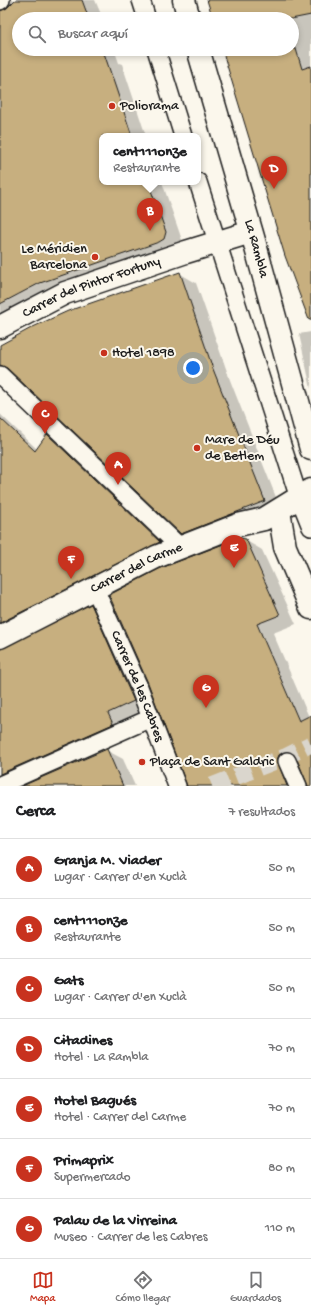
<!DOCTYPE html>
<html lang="es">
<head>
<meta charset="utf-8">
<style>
  :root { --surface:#fff; --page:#f6f6f6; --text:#202124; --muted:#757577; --line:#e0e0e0; --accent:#c8321e }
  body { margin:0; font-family:"Gochi Hand",sans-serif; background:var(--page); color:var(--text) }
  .you { position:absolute; left:193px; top:368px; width:14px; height:14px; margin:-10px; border:3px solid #fff; border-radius:50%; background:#1a73e8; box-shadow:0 0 0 6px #1a73e833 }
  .badge { display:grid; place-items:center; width:26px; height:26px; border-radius:50%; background:var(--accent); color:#fff; font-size:13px; font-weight:700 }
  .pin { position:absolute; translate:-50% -33px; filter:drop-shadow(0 1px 2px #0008) }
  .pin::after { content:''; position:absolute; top:21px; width:14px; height:12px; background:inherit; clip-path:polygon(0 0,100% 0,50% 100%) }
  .popup { position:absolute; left:99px; top:133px; width:102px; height:52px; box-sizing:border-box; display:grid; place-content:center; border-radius:8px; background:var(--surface); filter:drop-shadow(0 1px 3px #0005); font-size:13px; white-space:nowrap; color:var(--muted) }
  .popup b { font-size:15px; color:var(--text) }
  .popup::after { content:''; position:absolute; left:50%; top:100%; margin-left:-8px; border:8px solid transparent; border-top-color:var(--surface) }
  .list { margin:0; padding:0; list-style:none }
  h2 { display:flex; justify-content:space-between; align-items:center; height:52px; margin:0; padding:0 16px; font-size:17px }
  h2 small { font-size:13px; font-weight:400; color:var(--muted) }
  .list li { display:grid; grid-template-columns:26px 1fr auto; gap:12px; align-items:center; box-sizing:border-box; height:60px; padding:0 16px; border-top:1px solid var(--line) }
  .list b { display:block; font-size:15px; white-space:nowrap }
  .list p { margin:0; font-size:13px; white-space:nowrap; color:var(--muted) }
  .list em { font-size:13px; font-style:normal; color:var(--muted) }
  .icon { flex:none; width:22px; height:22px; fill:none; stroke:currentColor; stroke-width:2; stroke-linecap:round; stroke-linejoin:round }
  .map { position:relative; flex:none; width:311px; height:786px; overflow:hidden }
  .search { position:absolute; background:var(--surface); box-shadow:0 2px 6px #0003; left:12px; right:12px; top:12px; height:44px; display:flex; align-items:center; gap:10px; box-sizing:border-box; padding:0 14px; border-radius:22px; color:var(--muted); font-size:15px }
  .sheet { height:472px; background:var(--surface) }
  nav { display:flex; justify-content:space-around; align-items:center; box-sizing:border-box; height:56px; border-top:1px solid var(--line); background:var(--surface); font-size:11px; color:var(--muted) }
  nav a { display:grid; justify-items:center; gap:2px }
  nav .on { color:var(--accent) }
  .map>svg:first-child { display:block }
  .shadow { fill:#0003 }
  .building { fill:#c7af7f; stroke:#1c1c1c }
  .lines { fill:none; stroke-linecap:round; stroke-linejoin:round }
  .pedestrian-tunnel { stroke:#dad6cd; stroke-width:17; stroke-dasharray:17 8; stroke-linecap:butt }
  .pedestrian-casing { stroke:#1c1c1c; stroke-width:20 }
  .minor-casing { stroke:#1c1c1c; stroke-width:25 }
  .pedestrian { stroke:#fbf7ec; stroke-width:17 }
  .minor { stroke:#fbf7ec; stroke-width:22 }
  .poi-dot { fill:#c8321e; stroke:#fbf7ec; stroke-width:1.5 }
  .labels { text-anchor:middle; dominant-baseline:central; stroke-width:4; stroke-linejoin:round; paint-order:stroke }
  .poi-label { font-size:14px; fill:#1c1c1c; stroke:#fbf7ec; text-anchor:start }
  .street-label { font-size:14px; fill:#1c1c1c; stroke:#fbf7ec }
</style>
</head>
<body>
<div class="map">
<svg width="311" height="786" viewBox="0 0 311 786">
  <rect width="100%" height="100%" fill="#fbf7ec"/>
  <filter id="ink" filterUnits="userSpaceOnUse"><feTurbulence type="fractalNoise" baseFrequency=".025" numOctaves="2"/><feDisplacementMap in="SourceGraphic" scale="8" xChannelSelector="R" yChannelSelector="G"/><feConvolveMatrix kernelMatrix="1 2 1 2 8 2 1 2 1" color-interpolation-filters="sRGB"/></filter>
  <g filter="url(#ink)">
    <g class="shadow">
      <polygon points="0,0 95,0 103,19 19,19 19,49 114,49 119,63 122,64 146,136 102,136 102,182 162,182 182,240 181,249 0,324"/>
      <polygon points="208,0 311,0 311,321 286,255 223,49 292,49 292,19 214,19"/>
      <polygon points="179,273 196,283 230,380 281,510 198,543 181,533 14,373 0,365 0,348"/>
      <polygon points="311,332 311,389 299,334"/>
      <polygon points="0,414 37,449 48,435 64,445 176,552 11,635 5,650 91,606 108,615 150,711 0,786"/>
      <polygon points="245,540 262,550 296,624 273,633 309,717 311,716 311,786 309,786 299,763 296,764 299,786 187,786"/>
      <polygon points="106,750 123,759 135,786 25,786"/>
    </g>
    <g class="building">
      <polygon points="15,0 82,0 89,19 19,19 19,49 100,49 102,54 104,53 132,136 102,136 102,182 148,182 166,232 164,239 159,242 40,283 0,304 0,11 7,8"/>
      <polygon points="207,0 311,0 311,15 291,19 213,19"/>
      <polygon points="222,49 296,49 302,69 311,66 311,319 309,320 285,256"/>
      <polygon points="180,272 213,369 265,501 181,534 7,368 0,365 0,345 33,327 68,311"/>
      <polygon points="0,418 35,451 47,434 160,542 0,623"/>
      <polygon points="239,538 246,539 280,615 257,624 299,721 311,715 311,786 308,786 296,757 288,751 279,755 277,760 287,786 187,786 148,683 109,595 161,568"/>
      <polygon points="91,604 134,701 108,713 113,724 0,774 0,649"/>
      <polygon points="107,749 123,786 22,786"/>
    </g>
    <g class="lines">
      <polyline class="pedestrian-tunnel" points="212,786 285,757 311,744"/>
      <g class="pedestrian-casing">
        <g id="pedestrian">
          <polyline points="141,0 147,19"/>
          <polyline points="0,1 1,0"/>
          <polyline points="156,49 183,136"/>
          <polyline points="198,182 297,492 311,527"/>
          <polyline points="0,375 181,548"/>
          <path id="s1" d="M95,589l44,98 38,99"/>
          <polyline points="287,761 298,786"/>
          <polyline points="0,785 151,718"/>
        </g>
      </g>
      <g class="minor-casing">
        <g id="minor">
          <polyline points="184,0 189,19"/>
          <path id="s2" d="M198,49l55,188 58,212"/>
          <path id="s3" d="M0,327l65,-34 121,-41 65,-20"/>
          <polyline points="279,511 285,547 311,608"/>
          <path id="s4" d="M0,637l156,-80 82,-32 26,-6 47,-29"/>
        </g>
      </g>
      <use href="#pedestrian" class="pedestrian"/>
      <use href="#minor" class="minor"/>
    </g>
  </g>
  <g class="poi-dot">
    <circle cx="112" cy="106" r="4"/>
    <circle cx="95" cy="257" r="4"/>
    <circle cx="104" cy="353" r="4"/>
    <circle cx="197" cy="448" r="4"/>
    <circle cx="142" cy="762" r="4"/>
  </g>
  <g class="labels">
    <g class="poi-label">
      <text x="120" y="106">Poliorama</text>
      <text x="87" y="249" text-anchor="end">Le Méridien<tspan x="87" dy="16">Barcelona</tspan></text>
      <text x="112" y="353">Hotel 1898</text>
      <text x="205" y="440">Mare de Déu<tspan x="205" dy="16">de Betlem</tspan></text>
      <text x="150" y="762">Plaça de Sant Galdric</text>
    </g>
    <g class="street-label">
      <text stroke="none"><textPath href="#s2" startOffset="208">La Rambla</textPath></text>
      <text stroke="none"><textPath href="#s3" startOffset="100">Carrer del Pintor Fortuny</textPath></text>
      <text stroke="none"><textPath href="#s4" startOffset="153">Carrer del Carme</textPath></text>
      <text stroke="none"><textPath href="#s1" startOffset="106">Carrer de les Cabres</textPath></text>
    </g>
  </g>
</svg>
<div class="you"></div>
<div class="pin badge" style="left:118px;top:485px">A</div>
<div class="pin badge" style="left:150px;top:231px">B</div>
<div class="popup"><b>cent111onze</b>Restaurante</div>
<div class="pin badge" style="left:45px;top:434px">C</div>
<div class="pin badge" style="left:274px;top:189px">D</div>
<div class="pin badge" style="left:234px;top:568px">E</div>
<div class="pin badge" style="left:71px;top:579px">F</div>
<div class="pin badge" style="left:206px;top:708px">G</div>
<div class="search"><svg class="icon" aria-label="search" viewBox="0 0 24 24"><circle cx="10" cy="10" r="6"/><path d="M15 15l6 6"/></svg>Buscar aquí</div>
</div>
<section class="sheet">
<h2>Cerca<small>7 resultados</small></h2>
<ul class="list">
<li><span class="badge">A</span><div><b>Granja M. Viader</b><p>Lugar · Carrer d'en Xuclà</p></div><em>50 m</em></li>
<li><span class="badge">B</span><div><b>cent111onze</b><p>Restaurante</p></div><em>50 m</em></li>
<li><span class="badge">C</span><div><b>Gats</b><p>Lugar · Carrer d'en Xuclà</p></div><em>50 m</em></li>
<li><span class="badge">D</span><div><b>Citadines</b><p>Hotel · La Rambla</p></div><em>70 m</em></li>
<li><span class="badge">E</span><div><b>Hotel Bagués</b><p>Hotel · Carrer del Carme</p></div><em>70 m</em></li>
<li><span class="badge">F</span><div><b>Primaprix</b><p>Supermercado</p></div><em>80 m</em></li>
<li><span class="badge">G</span><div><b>Palau de la Virreina</b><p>Museo · Carrer de les Cabres</p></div><em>110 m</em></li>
</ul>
</section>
<nav>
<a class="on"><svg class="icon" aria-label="map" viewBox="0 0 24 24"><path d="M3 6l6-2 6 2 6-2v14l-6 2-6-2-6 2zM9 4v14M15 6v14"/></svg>Mapa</a>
<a><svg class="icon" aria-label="directions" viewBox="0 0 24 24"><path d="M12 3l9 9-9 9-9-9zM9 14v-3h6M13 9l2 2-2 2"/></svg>Cómo llegar</a>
<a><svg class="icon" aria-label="saved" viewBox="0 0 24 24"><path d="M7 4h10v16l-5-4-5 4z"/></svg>Guardados</a>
</nav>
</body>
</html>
